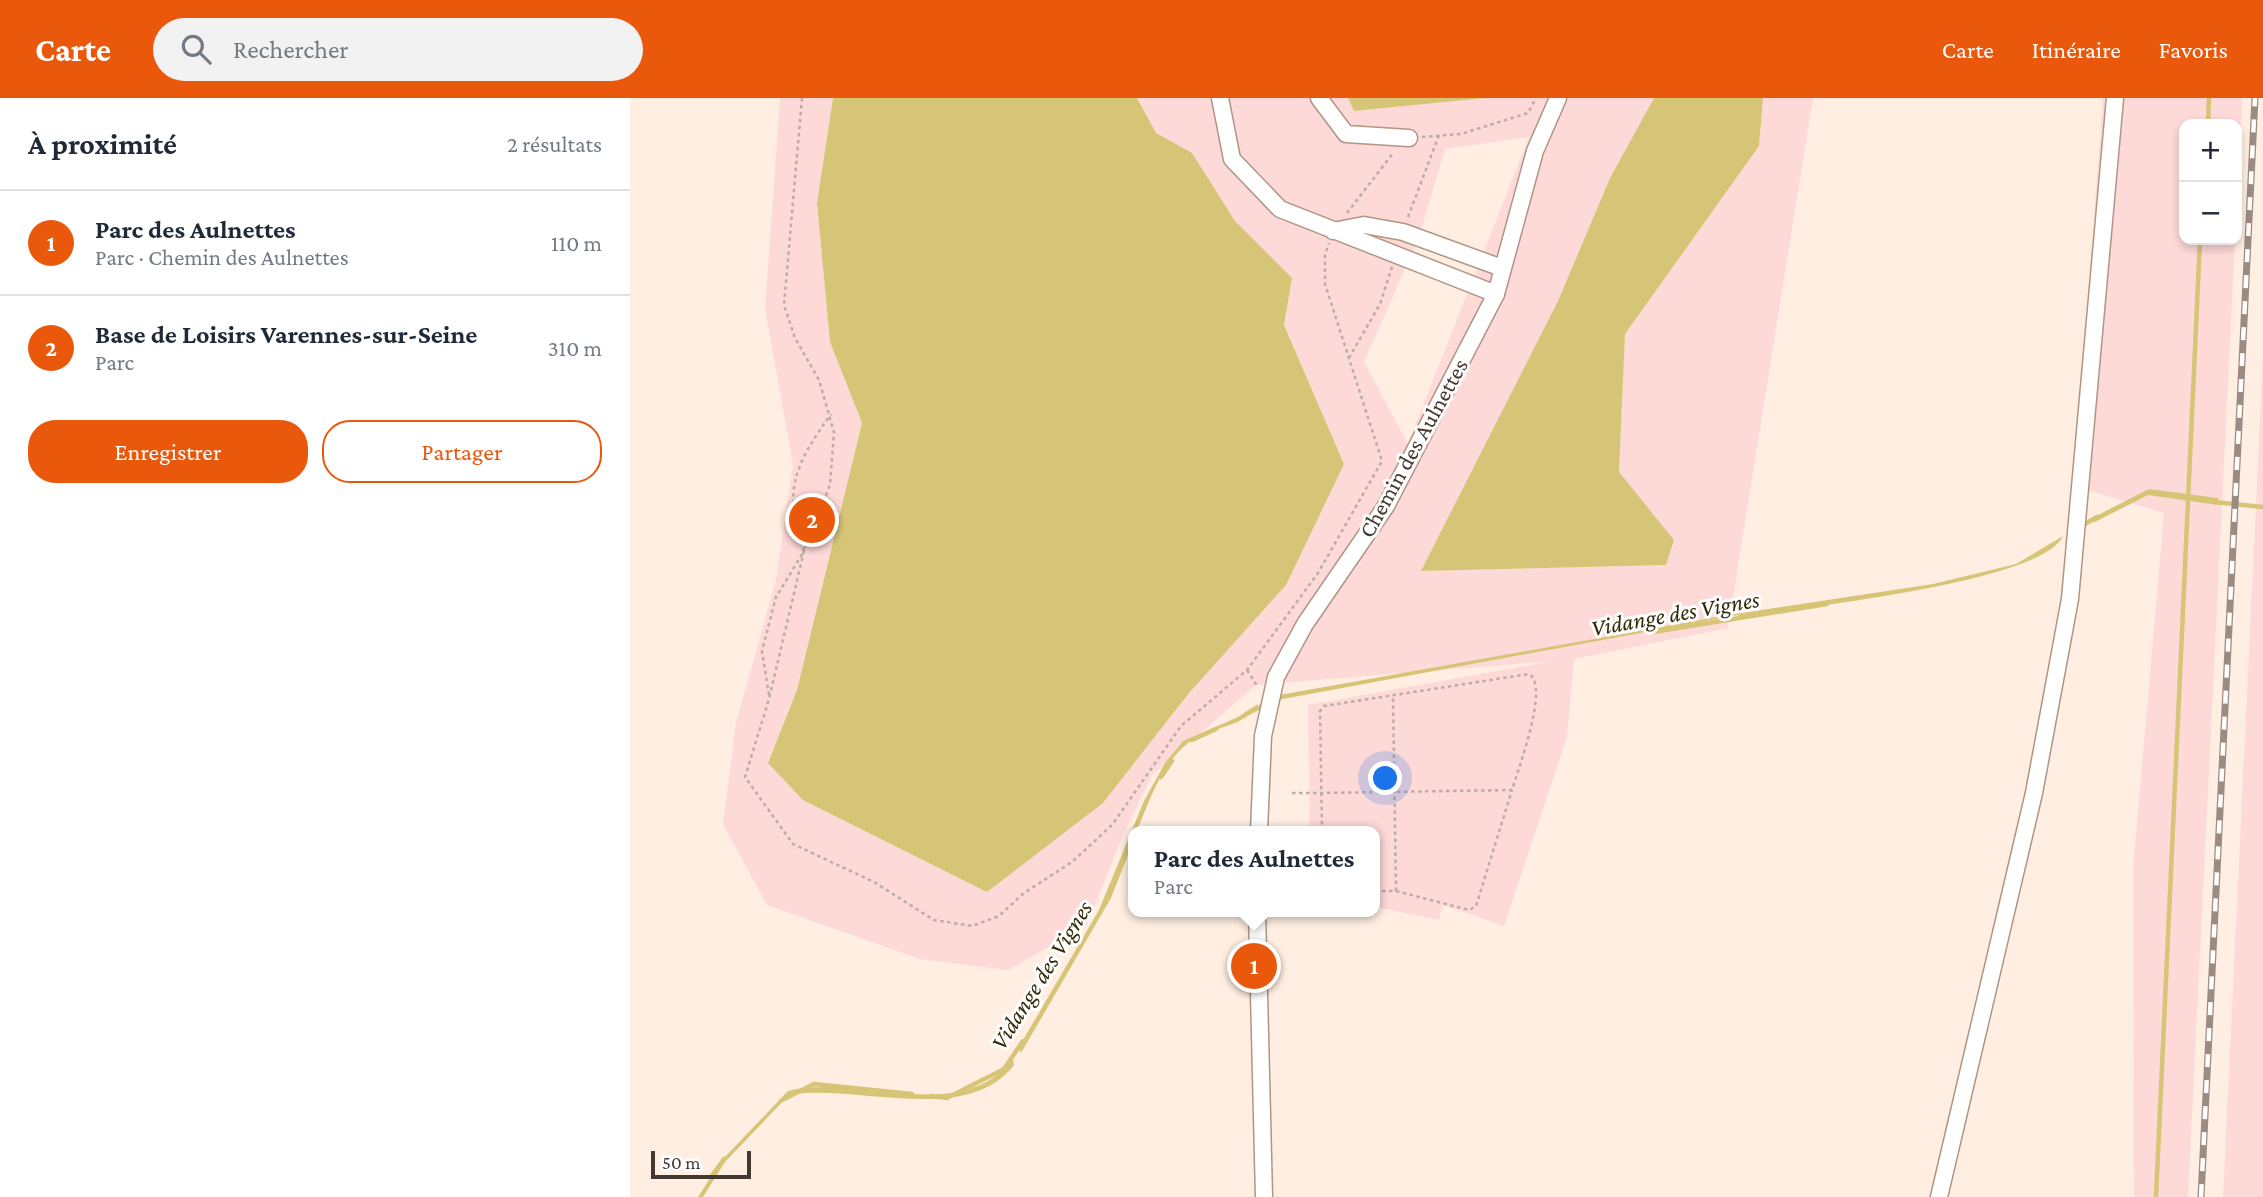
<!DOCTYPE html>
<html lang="fr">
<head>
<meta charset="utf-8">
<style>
  :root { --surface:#fff; --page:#f2f2f3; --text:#1f2937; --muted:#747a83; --line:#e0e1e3; --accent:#ea580c }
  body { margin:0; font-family:"Crimson Pro",serif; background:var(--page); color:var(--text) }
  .controls { position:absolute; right:21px; top:21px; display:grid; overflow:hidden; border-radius:14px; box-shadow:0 4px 10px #0003 }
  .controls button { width:63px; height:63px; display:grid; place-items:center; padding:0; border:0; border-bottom:2px solid var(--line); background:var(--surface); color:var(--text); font:35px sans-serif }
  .scale { position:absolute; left:21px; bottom:18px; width:100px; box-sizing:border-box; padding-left:7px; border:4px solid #443931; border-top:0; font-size:19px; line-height:24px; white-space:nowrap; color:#443931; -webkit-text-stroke:5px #fefefe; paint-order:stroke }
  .you { position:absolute; left:756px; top:681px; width:24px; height:24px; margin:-18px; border:5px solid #fff; border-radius:50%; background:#1a73e8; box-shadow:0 0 0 10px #1a73e833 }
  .badge { display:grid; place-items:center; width:46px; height:46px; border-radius:50%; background:var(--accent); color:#fff; font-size:23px; font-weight:700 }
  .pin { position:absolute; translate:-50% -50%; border:4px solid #fff; box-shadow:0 2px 7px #0006 }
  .popup { position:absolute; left:498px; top:728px; width:252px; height:91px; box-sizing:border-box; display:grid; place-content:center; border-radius:14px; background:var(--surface); filter:drop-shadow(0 2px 5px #0005); font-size:23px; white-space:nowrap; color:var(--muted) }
  .popup b { font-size:26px; color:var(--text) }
  .popup::after { content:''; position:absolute; left:50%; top:100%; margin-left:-14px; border:14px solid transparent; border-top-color:var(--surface) }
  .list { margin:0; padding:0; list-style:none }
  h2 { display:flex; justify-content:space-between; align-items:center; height:91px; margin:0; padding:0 28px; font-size:30px }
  h2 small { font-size:23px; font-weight:400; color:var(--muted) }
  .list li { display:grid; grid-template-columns:46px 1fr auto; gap:21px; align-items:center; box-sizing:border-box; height:105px; padding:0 28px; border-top:2px solid var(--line) }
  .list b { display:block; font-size:26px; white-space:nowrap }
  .list p { margin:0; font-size:23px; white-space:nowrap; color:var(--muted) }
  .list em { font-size:23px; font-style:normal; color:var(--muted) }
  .actions { display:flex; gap:14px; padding:21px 28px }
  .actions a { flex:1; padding:16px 0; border:2px solid var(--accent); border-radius:28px; text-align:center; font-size:24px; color:var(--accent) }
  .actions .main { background:var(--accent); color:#fff }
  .icon { flex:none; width:38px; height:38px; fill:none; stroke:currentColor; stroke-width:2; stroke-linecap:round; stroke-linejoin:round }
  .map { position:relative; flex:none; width:1633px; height:1099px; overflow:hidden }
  header { display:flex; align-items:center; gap:42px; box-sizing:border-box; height:98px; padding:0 35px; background:var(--accent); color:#fff }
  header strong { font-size:33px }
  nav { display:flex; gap:38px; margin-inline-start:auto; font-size:24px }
  .search { width:490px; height:63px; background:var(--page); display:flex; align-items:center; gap:18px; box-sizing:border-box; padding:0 24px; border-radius:38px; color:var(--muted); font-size:26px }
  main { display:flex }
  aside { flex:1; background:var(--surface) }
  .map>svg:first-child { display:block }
  .green { fill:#fdd9d7; fill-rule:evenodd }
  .water { fill:#d7c577 }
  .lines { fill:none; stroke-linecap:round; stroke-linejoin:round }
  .stream { stroke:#d7c577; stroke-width:4.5 }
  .minor-casing { stroke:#b09682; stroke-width:19 }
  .path { stroke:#bdaea3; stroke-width:2.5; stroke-dasharray:3.5 3.5; stroke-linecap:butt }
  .minor { stroke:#fff; stroke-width:16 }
  .rail-casing { stroke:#9a8c82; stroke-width:7 }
  .rail { stroke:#fefefe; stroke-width:4.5; stroke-dasharray:13; stroke-linecap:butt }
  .labels { text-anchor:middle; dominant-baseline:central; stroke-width:6; stroke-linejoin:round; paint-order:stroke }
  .street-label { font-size:23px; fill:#443931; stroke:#fefefe }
  .water-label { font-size:24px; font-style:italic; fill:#322b07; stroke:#fefefe }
</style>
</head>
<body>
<header>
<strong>Carte</strong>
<div class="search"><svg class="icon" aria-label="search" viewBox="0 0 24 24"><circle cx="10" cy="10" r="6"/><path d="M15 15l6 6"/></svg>Rechercher</div>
<nav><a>Carte</a><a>Itinéraire</a><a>Favoris</a></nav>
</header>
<main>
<aside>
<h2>À proximité<small>2 résultats</small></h2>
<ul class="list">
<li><span class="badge">1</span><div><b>Parc des Aulnettes</b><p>Parc · Chemin des Aulnettes</p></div><em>110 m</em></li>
<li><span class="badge">2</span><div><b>Base de Loisirs Varennes-sur-Seine</b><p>Parc</p></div><em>310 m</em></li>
</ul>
<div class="actions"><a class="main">Enregistrer</a><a>Partager</a></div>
</aside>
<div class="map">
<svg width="1633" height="1099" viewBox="0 0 1633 1099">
  <rect width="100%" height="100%" fill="#ffeee1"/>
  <g class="green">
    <path d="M150,0h53l-16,105 13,139 32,81 -65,267 -29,73 335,40 86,-110 155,-229 -60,-140 8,-46 -57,-57 -43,-68 -36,-20 -19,-35h211l6,13 132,-13h168l-44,80 -52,123 -136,270 244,-6 8,-25 -55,-67 6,-139 134,-188 4,-48h50l-85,530 -154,31 -7,78 -63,189 -61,-21 -4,15 -64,-13v-76h-65l-2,-126 245,-44 -297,24 -104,90 -29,60 -36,90 -79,45 -88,-11 -153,-54 -44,-81 13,-101 40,-143 17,-115 -28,-157zM899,39l-121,307 -44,-82 55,-125 26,-88z"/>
    <polygon points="1473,0 1612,0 1607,112 1607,26 1554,26 1554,142 1605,142 1558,1099 1504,1099 1503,771 1534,415 1444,388"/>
    <polygon points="1633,259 1633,1099 1593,1099"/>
  </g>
  <g class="water">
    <polygon points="203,0 507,0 526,35 562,55 605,123 662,180 654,227 714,366 656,487 559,595 473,705 357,794 173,702 138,665 167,592 232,325 200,244 187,105"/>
    <polygon points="718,0 856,0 724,13"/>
    <polygon points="1024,0 1133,0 1129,48 995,236 989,374 1044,442 1036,467 791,473 928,203 980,80"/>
    <polygon points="1519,391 1588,400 1588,407 1518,397 1463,425 1464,419"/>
    <path d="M1433,438c-21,47 -268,72 -324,81l-1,-2 -466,86 2,-5 454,-81 205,-31 83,-20z"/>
    <path d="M628,606c-11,23 -49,23 -69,38 -27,21 -40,59 -52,89h-4v11l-22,56 -90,155 -2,-6 80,-137 45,-109 21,-38 18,-22 55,-24z"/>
    <path d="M383,961l1,6c-47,62 -160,18 -225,30l-64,67 -22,35h-5l23,-36 67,-70c69,-18 172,36 225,-32z"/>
  </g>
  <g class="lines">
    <g class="stream">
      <polyline points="1578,26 1579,0"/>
      <polyline points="1584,404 1633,409"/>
      <polyline points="1450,429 1467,419"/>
      <polyline points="1023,534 1197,506"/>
      <polyline points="616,616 636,606"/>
      <polyline points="562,642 586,631"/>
      <polyline points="531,679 542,663"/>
      <polyline points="301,998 317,1000 374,971 393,943"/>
      <polyline points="152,1002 184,986 282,996"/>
      <polyline points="81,1079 94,1061"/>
      <polyline points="1526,1099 1570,142"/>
    </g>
    <g class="minor-casing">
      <g id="minor">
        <polyline points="590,0 602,61 650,111 866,196"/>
        <polyline points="689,0 716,36 779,40"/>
        <polyline points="703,133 734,127 773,134 872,170"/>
        <polyline points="629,733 633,638 646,579 675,526 756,408 866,196 905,53 928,0"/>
        <polyline points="627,814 634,1099"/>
        <polyline points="1309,1099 1404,695 1440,501 1485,0"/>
      </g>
    </g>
    <g class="path">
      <polyline points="172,0 154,207 165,240 189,282 204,334 200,387 174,453 139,601 115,679 163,746 244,784 304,822 342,828 369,818 394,795 442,764 482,727 551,628 617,572 688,475 752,363 695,186 695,157 699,145"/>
      <polyline points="792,39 831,36 898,15 906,0"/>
      <polyline points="717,115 764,54"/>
      <polyline points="778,119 809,37"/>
      <polyline points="719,260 750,206 762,169"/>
      <polyline points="617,572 628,589"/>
      <path d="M139,597l-7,-44 14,-54 28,-46c-22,-61 -9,-86 27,-137"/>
      <path d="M662,695h28l192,-3c6,-21 38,-104 17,-116l-205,32 -4,5 2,120"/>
      <polyline points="745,793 766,793 763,598"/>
      <polyline points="766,793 839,812 846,808 882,692"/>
    </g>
    <use href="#minor" class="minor"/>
    <g class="rail-casing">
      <polyline id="rail" points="1571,1099 1625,0"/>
    </g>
    <use href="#rail" class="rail"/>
  </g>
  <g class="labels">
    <g class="street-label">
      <text transform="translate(783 350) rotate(-61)">Chemin des Aulnettes</text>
    </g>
    <g class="water-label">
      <text transform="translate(1045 515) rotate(-10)">Vidange des Vignes</text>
      <text transform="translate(411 877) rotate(-58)">Vidange des Vignes</text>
    </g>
  </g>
</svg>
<div class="controls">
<button>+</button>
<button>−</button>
</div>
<div class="scale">50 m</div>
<div class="you"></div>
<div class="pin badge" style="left:624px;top:868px">1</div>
<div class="popup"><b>Parc des Aulnettes</b>Parc</div>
<div class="pin badge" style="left:182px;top:422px">2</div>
</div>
</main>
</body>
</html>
